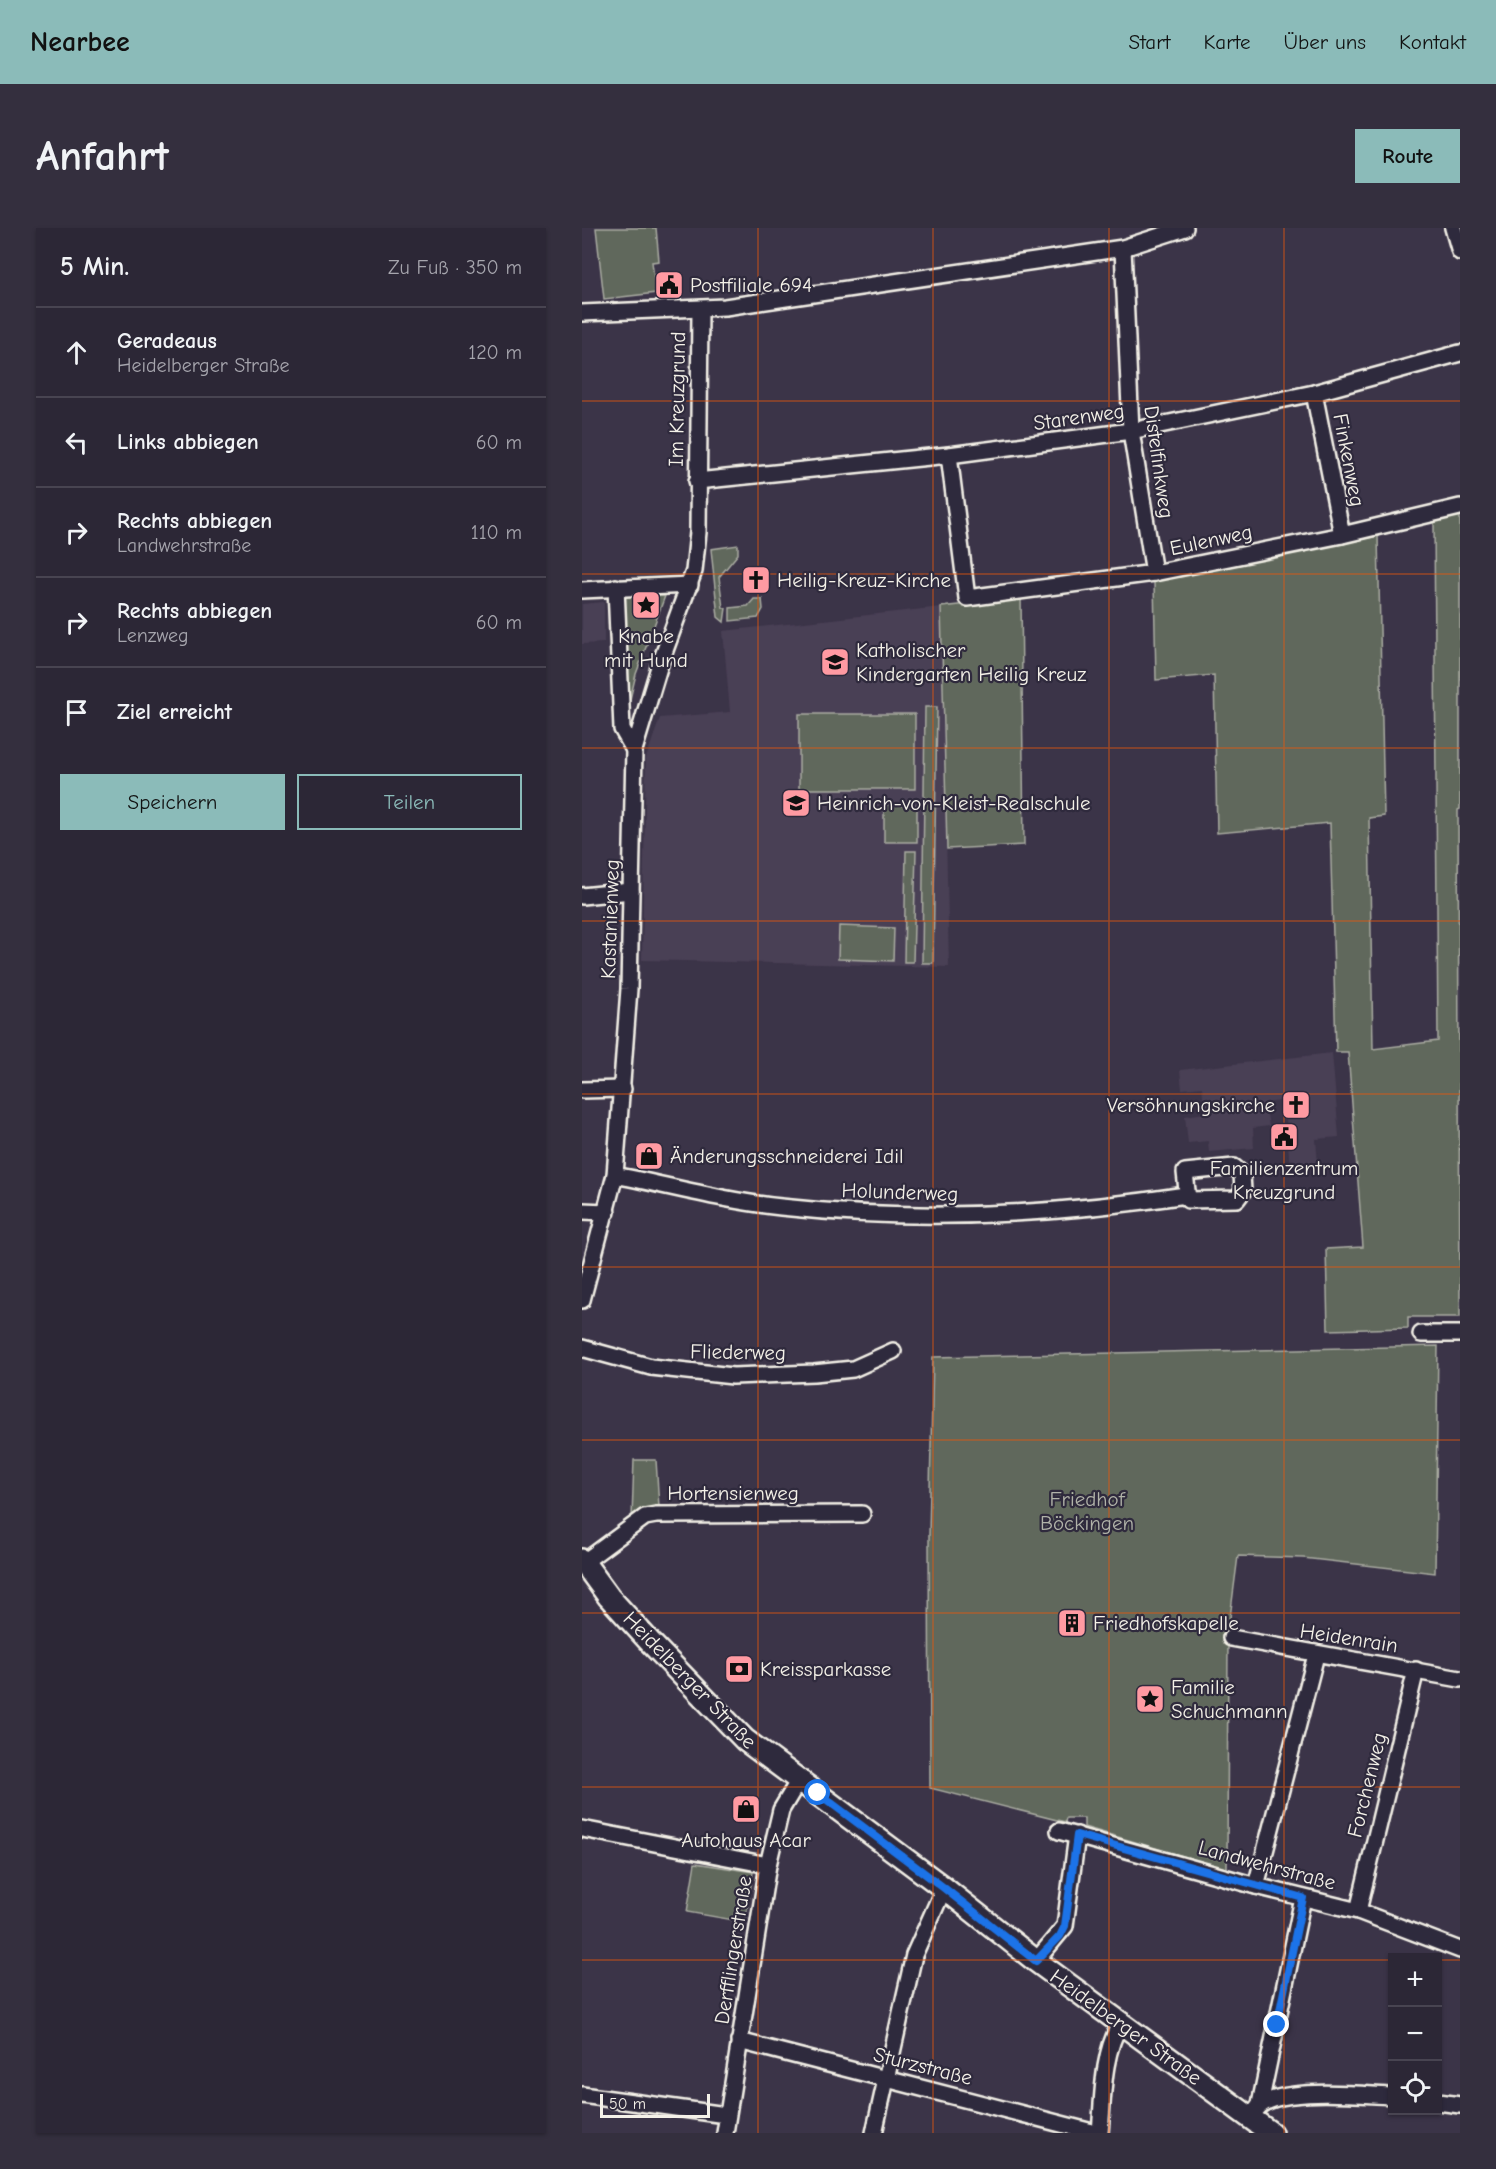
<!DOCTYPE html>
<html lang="de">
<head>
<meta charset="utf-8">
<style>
  :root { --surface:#2c2736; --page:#342f3e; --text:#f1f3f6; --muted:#a6a5ad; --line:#484451; --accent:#8bbbb9 }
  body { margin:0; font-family:"Comic Neue",sans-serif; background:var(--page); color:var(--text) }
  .controls { position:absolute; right:18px; bottom:18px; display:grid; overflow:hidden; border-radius:0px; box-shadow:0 2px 4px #0004 }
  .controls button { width:54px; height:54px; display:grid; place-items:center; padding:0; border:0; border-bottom:2px solid var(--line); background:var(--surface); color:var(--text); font:30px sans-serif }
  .scale { position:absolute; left:18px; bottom:15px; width:110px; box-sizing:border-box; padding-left:6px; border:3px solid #f4f1e8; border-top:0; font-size:16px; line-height:21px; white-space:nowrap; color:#f4f1e8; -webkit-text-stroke:4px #2f2a3d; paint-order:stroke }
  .stop { position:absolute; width:18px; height:18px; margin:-14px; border:4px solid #1a73e8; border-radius:50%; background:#fff }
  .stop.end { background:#1a73e8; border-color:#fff; box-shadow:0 2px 6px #0008 }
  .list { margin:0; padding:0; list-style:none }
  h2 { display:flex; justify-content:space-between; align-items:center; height:78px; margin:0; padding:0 24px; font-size:26px }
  h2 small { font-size:20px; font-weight:400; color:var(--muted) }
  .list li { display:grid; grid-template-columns:39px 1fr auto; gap:18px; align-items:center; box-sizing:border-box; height:90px; padding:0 24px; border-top:2px solid var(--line) }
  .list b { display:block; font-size:22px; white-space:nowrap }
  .list p { margin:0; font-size:20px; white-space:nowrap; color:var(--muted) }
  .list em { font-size:20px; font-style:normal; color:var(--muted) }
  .actions { display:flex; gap:12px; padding:18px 24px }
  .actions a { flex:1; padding:14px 0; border:2px solid var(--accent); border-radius:0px; text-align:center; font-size:21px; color:var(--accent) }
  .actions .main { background:var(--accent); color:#111 }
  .icon { flex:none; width:33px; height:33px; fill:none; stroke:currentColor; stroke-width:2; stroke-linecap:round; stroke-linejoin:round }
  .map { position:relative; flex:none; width:878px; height:1905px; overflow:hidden; border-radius:0px }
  header { display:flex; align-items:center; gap:36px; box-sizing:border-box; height:84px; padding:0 30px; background:var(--accent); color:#111 }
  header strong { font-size:28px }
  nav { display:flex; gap:33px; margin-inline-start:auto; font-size:21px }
  .intro { display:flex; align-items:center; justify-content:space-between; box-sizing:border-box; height:144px; padding:0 36px }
  h1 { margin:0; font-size:42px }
  .button { padding:15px 27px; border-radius:0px; background:var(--accent); color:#111; font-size:21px; font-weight:700 }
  main { display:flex; gap:36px; padding:0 36px }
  aside { flex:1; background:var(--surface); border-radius:0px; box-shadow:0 2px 4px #0004 }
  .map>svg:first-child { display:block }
  .built { fill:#4a3f55 }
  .green { fill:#60685c; stroke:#aaaca2; stroke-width:1.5 }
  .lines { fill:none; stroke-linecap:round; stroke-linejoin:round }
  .minor-casing { stroke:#f4f1e8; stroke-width:20 }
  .secondary-casing { stroke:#f4f1e8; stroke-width:26 }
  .minor { stroke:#2f2a3d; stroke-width:15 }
  .secondary { stroke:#2f2a3d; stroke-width:21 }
  .route { stroke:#1a73e8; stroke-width:8 }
  .grid { fill:none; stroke:#e8590c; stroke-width:1.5; stroke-opacity:0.55 }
  .labels { text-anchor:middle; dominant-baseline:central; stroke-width:4.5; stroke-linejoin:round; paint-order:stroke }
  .poi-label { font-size:21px; fill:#f4f1e8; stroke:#2f2a3d; text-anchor:start }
  .street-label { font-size:21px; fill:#f4f1e8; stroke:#2f2a3d }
  .park-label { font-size:21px; fill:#b1b3a9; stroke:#2f2a3d }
</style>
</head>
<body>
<header>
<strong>Nearbee</strong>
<nav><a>Start</a><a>Karte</a><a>Über uns</a><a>Kontakt</a></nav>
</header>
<div class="intro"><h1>Anfahrt</h1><a class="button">Route</a></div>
<main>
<aside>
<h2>5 Min.<small>Zu Fuß · 350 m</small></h2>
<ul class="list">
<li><svg class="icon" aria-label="ahead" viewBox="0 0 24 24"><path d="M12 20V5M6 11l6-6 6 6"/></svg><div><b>Geradeaus</b><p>Heidelberger Straße</p></div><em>120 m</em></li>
<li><svg class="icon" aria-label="left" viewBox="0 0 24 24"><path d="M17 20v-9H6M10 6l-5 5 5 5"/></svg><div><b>Links abbiegen</b></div><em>60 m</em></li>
<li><svg class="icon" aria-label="right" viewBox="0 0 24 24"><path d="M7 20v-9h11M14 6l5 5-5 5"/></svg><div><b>Rechts abbiegen</b><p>Landwehrstraße</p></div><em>110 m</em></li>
<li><svg class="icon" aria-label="right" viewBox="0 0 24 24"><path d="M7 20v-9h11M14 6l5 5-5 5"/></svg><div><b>Rechts abbiegen</b><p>Lenzweg</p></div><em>60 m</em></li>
<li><svg class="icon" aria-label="arrive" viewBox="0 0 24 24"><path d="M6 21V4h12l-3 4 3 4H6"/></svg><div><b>Ziel erreicht</b></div></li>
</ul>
<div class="actions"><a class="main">Speichern</a><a>Teilen</a></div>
</aside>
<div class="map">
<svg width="878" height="1905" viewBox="0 0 878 1905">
  <rect width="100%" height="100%" fill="#3b3448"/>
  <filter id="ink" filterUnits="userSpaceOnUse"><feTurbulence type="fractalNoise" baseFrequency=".0167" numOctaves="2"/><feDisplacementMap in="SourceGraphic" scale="12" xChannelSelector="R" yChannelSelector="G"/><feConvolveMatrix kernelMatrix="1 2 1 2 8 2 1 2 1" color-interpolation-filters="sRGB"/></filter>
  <g filter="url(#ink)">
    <g class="built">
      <polygon points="22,374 22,415 0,416 0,376"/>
      <polygon points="359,379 367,739 60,732 64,530 78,490 148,484 141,403"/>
      <polygon points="750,825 757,909 734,911 736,938 708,940 704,891 699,873 683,875 687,898 671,900 672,920 627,924 626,913 606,915 603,888 623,885 620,859 600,861 598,842"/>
    </g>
    <g class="green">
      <polygon points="14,0 74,0 77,33 70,34 74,65 22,71"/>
      <polygon points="878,286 878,581 876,582 878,1089 826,1089 826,1100 746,1102 744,1021 781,1019 766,824 754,824 748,595 635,605 632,447 574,452 572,353 796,308 802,588 787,590 791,821 856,813 852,293"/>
      <polygon points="156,317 156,326 137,349 141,380 144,380 142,394 136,389 129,321"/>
      <polygon points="42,368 83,368 54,446 46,480"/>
      <polygon points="439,370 442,617 365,621 359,379"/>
      <polygon points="172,371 180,371 181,381 176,390 148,393 148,380 166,378"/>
      <polygon points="343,479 355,479 351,735 340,735"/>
      <rect x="217" y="486" width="116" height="75"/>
      <rect x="302" y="577" width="33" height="37"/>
      <polygon points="324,623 334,623 331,734 322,734"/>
      <polygon points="257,698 312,700 311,733 256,731"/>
      <polygon points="856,1118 853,1345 721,1330 656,1328 646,1405 645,1641 502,1599 502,1590 484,1590 483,1594 348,1560 347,1306 351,1129"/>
      <polygon points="52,1232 74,1232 77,1279 63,1281 50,1290"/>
      <polygon points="113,1635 171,1644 163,1694 105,1684"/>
    </g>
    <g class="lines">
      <g class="minor-casing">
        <g id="minor">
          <polyline points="871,0 878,24"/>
          <polyline points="541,20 549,203 572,345"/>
          <polyline points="0,85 143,79 541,20 603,0"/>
          <polyline points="732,165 760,307"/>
          <polyline points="367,227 385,370 572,345 760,307 878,279"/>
          <polyline points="115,253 367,227 549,203 732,165 878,125"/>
          <polyline points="34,359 40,501 52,522"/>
          <polyline points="0,362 108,357"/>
          <polyline points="0,668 49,663"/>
          <polyline points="0,862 41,861"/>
          <polygon points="652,939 660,946 661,963 655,971 606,972 603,944"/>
          <path d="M33,947c55,11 110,26 166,32 137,15 269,9 405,-12"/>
          <polyline points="0,983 25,984"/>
          <polyline points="0,1072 33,947 47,761 52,522 78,436 112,343 116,304 118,82"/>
          <polyline points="839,1106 878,1106"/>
          <polyline points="0,1120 69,1139 151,1148 232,1145 271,1141 311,1123"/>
          <polyline points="2,1334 63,1289 74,1287 280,1286"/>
          <polyline points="649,1410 878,1451"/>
          <polyline points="0,1601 186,1637"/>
          <polyline points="477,1603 674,1658 776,1683 878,1722"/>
          <polyline points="674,1658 734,1427"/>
          <polyline points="776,1683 834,1442"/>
          <polyline points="454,1733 483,1698 495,1607"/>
          <polyline points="157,1813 514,1905"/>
          <polyline points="0,1867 144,1887"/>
          <polyline points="856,1874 878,1877"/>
          <polyline points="678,1876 721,1670"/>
          <path d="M674,1882c17,-25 108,-15 136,-14"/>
          <polyline points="143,1905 186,1637 199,1582 217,1552"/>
          <polyline points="292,1905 332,1727 362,1660"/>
          <path d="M518,1905c3,-34 2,-80 21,-110"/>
        </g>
      </g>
      <g class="secondary-casing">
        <polyline id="secondary" points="0,1332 27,1369 69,1415 163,1512 362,1660 454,1733 689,1905"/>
      </g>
      <use href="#minor" class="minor"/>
      <use href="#secondary" class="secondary"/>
    </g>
  </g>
  <g class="lines" filter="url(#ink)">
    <polyline class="route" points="236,1565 362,1660 454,1733 478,1708 483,1698 495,1607 721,1670 695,1797"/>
  </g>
  <path class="grid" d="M176,0v1905M351,0v1905M527,0v1905M702,0v1905M0,173h878M0,346h878M0,520h878M0,693h878M0,866h878M0,1039h878M0,1212h878M0,1385h878M0,1559h878M0,1732h810M856,1732h22"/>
  <defs>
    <g id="civic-square" transform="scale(1.5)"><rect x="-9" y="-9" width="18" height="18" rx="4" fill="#ff9aa2" stroke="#2f2a3d"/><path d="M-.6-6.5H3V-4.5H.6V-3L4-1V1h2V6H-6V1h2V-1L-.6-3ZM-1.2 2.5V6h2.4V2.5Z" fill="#111"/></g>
    <g id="church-square" transform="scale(1.5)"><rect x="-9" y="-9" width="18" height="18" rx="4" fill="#ff9aa2" stroke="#2f2a3d"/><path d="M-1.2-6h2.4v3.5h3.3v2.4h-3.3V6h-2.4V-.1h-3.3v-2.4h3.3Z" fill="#111"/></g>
    <g id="sight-square" transform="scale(1.5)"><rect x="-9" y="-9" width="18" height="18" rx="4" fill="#ff9aa2" stroke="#2f2a3d"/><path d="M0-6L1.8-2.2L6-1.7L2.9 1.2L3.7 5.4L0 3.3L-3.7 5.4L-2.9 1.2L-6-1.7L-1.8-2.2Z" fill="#111"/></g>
    <g id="school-square" transform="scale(1.5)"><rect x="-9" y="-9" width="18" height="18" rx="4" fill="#ff9aa2" stroke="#2f2a3d"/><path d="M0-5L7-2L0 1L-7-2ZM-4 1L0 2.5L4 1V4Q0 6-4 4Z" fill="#111"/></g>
    <g id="shop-square" transform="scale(1.5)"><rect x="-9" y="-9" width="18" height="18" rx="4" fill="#ff9aa2" stroke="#2f2a3d"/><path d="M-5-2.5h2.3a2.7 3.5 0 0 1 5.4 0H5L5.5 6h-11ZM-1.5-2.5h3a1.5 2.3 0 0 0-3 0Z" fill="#111"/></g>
    <g id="building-square" transform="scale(1.5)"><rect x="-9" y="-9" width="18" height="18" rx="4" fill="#ff9aa2" stroke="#2f2a3d"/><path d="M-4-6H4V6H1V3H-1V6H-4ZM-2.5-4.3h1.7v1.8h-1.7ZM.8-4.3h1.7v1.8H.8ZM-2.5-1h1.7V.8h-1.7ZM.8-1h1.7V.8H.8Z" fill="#111"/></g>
    <g id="bank-square" transform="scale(1.5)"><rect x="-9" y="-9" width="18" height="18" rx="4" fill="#ff9aa2" stroke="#2f2a3d"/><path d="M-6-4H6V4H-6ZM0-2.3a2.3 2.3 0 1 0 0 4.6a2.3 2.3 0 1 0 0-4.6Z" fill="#111"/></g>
  </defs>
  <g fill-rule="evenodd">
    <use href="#civic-square" x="87" y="57"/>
    <use href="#church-square" x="174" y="352"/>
    <use href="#sight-square" x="64" y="377"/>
    <use href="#school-square" x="253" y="434"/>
    <use href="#school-square" x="214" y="575"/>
    <use href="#church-square" x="714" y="877"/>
    <use href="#civic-square" x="702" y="909"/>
    <use href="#shop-square" x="67" y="928"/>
    <use href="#building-square" x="490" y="1395"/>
    <use href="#bank-square" x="157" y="1441"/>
    <use href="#sight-square" x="568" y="1471"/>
    <use href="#shop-square" x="164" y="1581"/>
  </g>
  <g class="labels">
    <g class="poi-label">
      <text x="108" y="57">Postfiliale 694</text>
      <text x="195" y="352">Heilig-Kreuz-Kirche</text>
      <text x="64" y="408" text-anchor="middle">Knabe<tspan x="64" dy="24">mit Hund</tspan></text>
      <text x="274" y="422">Katholischer<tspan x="274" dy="24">Kindergarten Heilig Kreuz</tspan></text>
      <text x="235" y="575">Heinrich-von-Kleist-Realschule</text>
      <text x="693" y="877" text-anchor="end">Versöhnungskirche</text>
      <text x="88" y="928">Änderungsschneiderei Idil</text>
      <text x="702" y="940" text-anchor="middle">Familienzentrum<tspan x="702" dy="24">Kreuzgrund</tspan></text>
      <text x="511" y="1395">Friedhofskapelle</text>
      <text x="178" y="1441">Kreissparkasse</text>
      <text x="589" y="1459">Familie<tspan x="589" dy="24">Schuchmann</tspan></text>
      <text x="164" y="1612" text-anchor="middle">Autohaus Acar</text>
    </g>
    <g class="street-label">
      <text transform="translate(95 171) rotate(-89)">Im Kreuzgrund</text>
      <text transform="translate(497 189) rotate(-8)">Starenweg</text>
      <text transform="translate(767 232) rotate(79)">Finkenweg</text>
      <text transform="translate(577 234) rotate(82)">Distelfinkweg</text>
      <text transform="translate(629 312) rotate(-12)">Eulenweg</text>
      <text transform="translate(28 691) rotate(-88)">Kastanienweg</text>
      <text transform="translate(318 964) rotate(2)">Holunderweg</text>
      <text transform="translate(156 1124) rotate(1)">Fliederweg</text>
      <text x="151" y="1265">Hortensienweg</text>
      <text transform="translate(767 1410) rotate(9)">Heidenrain</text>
      <text transform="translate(108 1452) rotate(46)">Heidelberger Straße</text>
      <text transform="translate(785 1557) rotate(-76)">Forchenweg</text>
      <text transform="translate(685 1637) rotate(15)">Landwehrstraße</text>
      <text transform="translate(151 1722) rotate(-81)">Derfflingerstraße</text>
      <text transform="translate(544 1799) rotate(36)">Heidelberger Straße</text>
      <text transform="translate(341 1838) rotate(14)">Sturzstraße</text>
    </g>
    <g class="park-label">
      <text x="505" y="1271">Friedhof<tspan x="505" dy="24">Böckingen</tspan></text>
    </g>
  </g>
</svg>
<div class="controls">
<button>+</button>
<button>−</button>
<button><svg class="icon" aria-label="locate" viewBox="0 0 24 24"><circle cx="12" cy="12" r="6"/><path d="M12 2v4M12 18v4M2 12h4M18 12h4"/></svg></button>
</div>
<div class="scale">50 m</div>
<div class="stop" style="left:236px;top:1565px"></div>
<div class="stop end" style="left:695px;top:1797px"></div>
</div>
</main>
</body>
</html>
